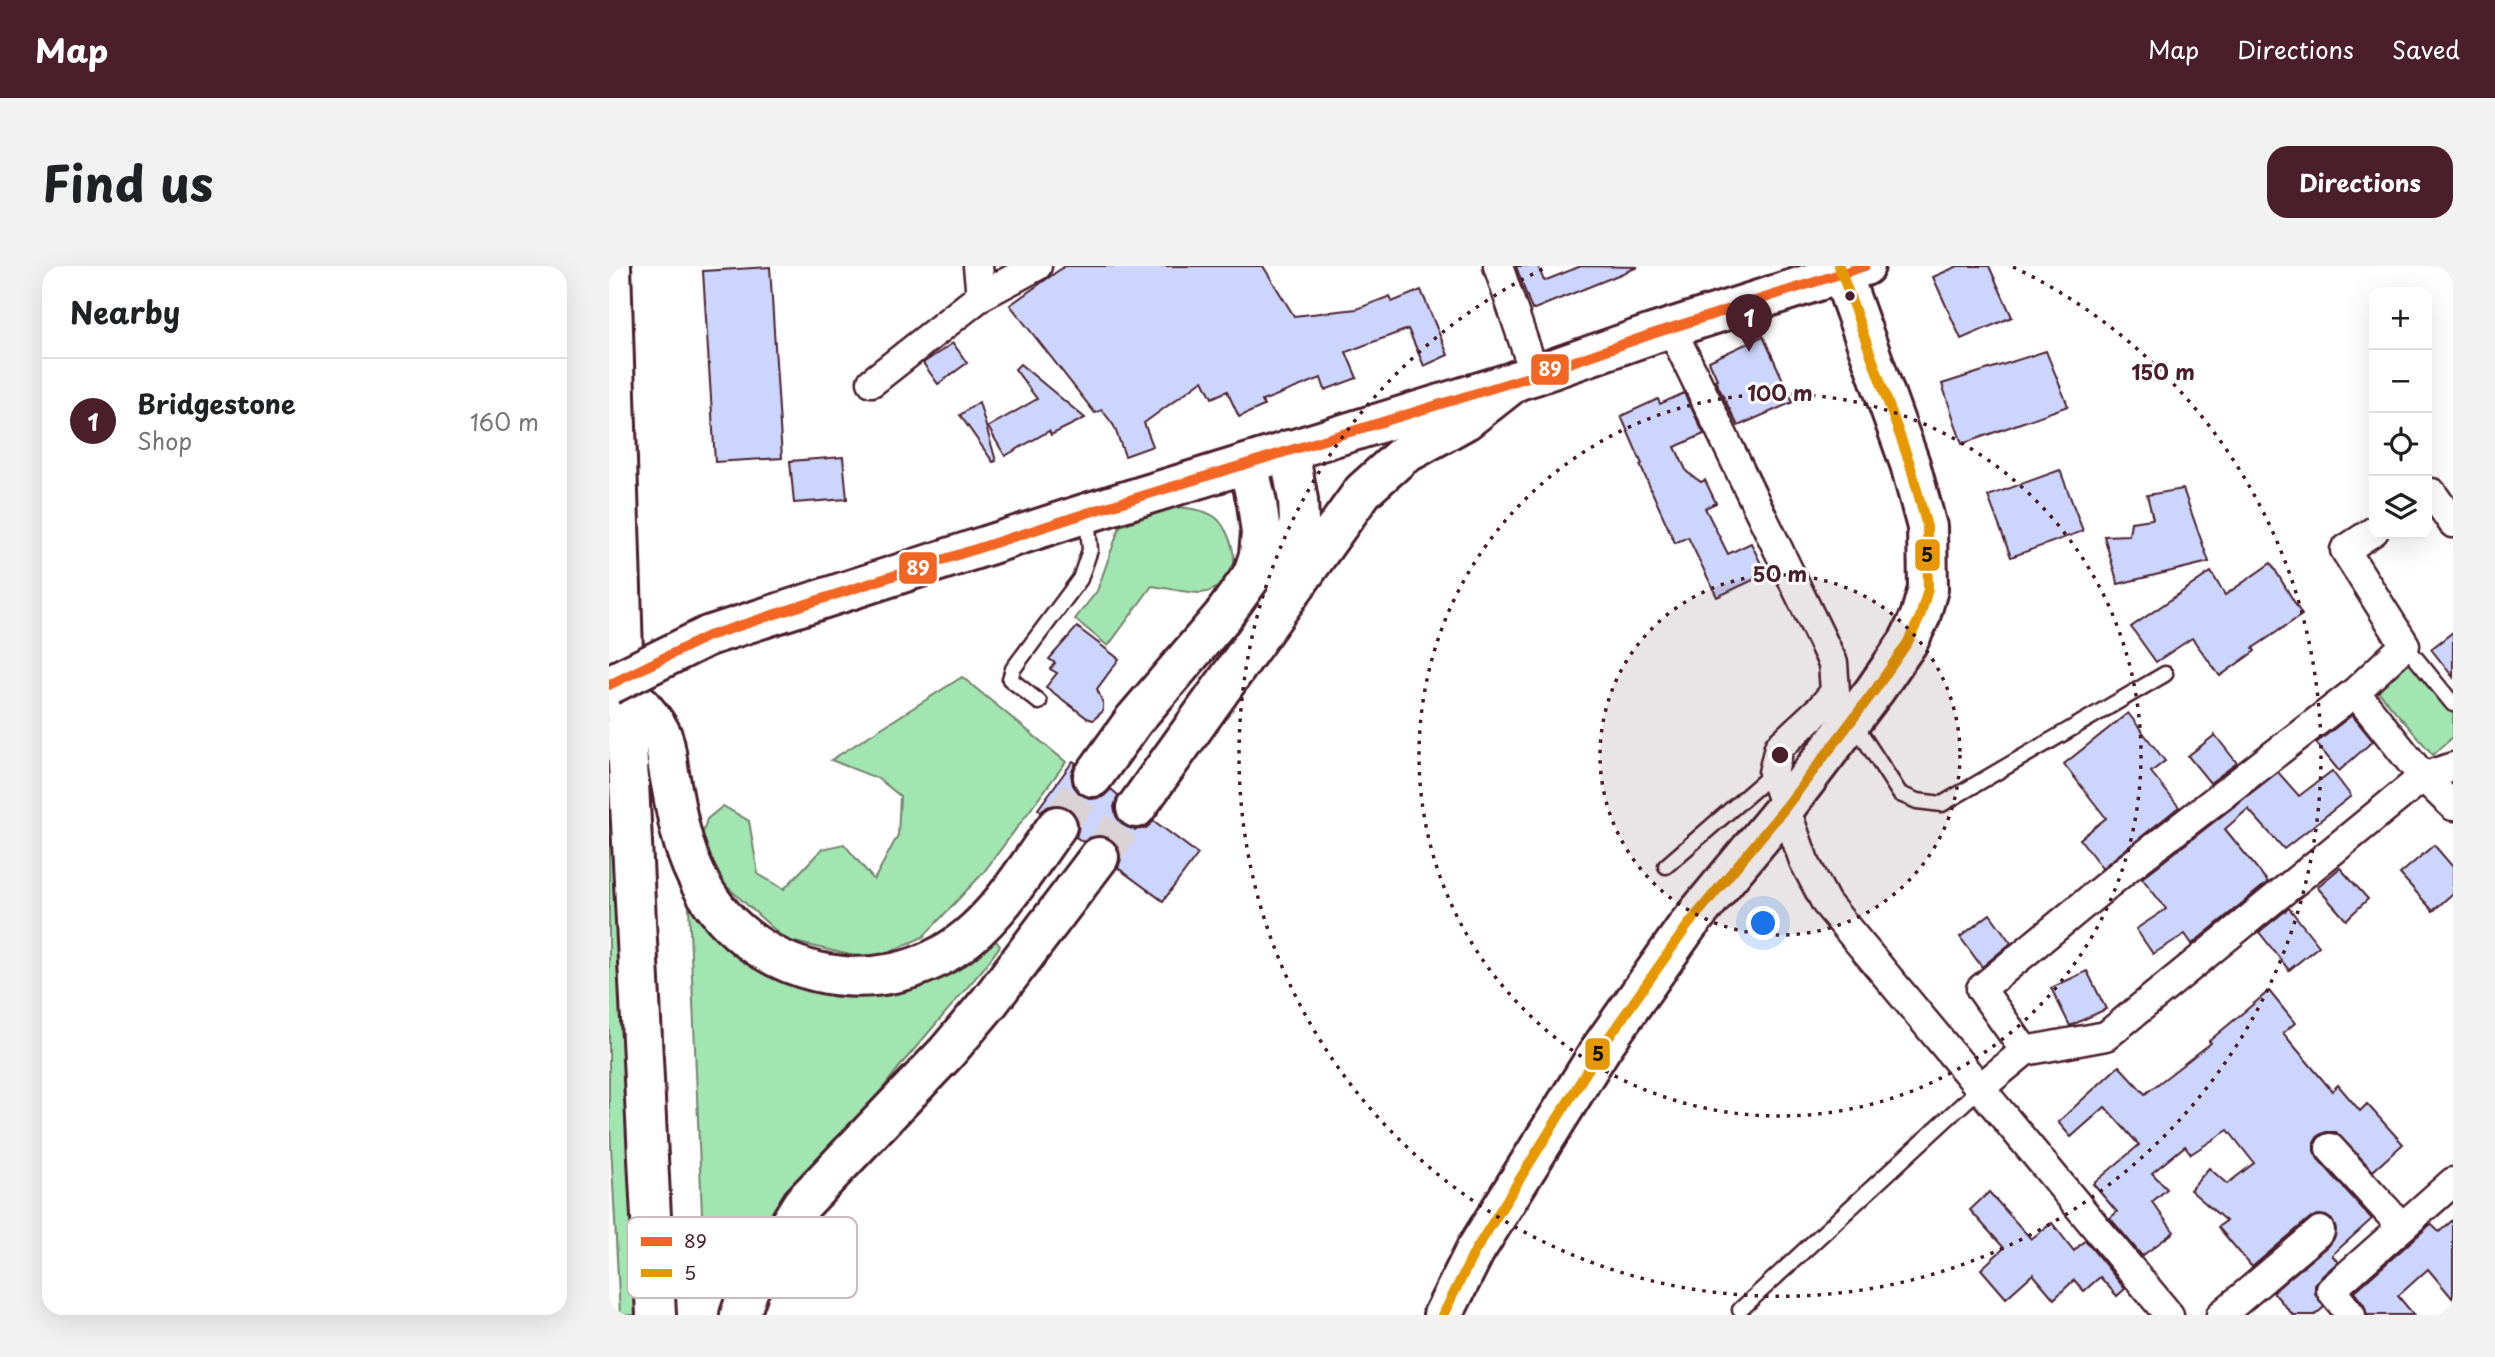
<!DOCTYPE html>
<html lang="en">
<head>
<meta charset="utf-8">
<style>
  :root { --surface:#fff; --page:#f2f2f2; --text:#202124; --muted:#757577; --line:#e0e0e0; --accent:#4a1f2b }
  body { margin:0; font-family:"Playpen Sans",sans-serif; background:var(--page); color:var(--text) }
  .controls { position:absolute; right:21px; top:21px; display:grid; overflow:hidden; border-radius:14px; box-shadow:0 7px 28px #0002 }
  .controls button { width:63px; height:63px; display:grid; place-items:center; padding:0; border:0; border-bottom:2px solid var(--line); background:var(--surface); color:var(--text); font:35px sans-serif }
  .you { position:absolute; left:1155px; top:658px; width:24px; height:24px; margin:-18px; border:5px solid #fff; border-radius:50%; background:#1a73e8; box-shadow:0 0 0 10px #1a73e833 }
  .badge { display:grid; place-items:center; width:46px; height:46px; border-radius:50%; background:var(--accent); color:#fff; font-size:23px; font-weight:700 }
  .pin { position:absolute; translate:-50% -58px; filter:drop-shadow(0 2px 4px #0008) }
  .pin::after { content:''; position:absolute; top:37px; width:24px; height:21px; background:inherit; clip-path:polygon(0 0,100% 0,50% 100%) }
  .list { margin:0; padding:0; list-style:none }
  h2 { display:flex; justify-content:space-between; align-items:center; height:91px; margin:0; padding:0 28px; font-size:30px }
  h2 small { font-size:23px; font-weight:400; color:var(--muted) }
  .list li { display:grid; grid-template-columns:46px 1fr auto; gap:21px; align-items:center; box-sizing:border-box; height:126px; padding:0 28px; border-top:2px solid var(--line) }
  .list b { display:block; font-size:26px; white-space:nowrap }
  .list p { margin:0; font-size:23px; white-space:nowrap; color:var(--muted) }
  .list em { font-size:23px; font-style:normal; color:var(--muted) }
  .icon { flex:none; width:38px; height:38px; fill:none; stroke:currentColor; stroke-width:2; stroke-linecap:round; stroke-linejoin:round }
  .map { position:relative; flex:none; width:1844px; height:1049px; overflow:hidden; border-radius:21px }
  header { display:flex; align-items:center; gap:42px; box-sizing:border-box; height:98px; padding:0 35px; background:var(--accent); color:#fff }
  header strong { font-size:33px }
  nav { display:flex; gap:38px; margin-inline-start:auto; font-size:24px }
  .intro { display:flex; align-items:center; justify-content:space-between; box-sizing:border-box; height:168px; padding:0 42px }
  h1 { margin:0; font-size:49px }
  .button { padding:18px 32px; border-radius:21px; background:var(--accent); color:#fff; font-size:24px; font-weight:700 }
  main { display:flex; gap:42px; padding:0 42px }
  aside { flex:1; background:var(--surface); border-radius:21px; box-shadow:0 7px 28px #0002 }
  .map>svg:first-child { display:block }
  .green { fill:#a1e5b0; stroke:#76826e; stroke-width:2 }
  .building { fill:#ccd5fd; stroke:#4a1f2b; stroke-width:2 }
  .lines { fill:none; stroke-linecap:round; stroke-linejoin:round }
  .motorway-tunnel { stroke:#dbd2d5; stroke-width:38; stroke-dasharray:38 19; stroke-linecap:butt }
  .service-casing { stroke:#4a1f2b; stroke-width:19 }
  .minor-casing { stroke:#4a1f2b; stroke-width:33 }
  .primary-casing { stroke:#4a1f2b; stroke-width:44 }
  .trunk-casing { stroke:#4a1f2b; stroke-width:44 }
  .motorway-casing { stroke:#4a1f2b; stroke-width:44 }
  .service { stroke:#fff; stroke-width:14 }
  .minor { stroke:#fff; stroke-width:28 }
  .primary { stroke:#fff; stroke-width:38 }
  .trunk { stroke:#fff; stroke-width:38 }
  .motorway { stroke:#fff; stroke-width:38 }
  .trunk-bridge-casing { stroke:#4a1f2b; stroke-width:44; stroke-linecap:butt }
  .trunk-bridge { stroke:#fff; stroke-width:38 }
  .bus-1-casing { stroke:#fff; stroke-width:16 }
  .bus-2-casing { stroke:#fff; stroke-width:16 }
  .bus-1 { stroke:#f26522; stroke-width:10 }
  .bus-2 { stroke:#e69804; stroke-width:10 }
  .ring { fill:none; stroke:#4a1f2b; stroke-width:3.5; stroke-dasharray:3.5 7 }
  .bus-dot { fill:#4a1f2b; stroke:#fff; stroke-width:2.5 }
  .key { fill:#fff; stroke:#c9bcbf; stroke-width:2 }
  .key-label { font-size:19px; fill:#4a1f2b }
  .centre { fill:#4a1f2b; stroke:#fff; stroke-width:3.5 }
  .ring-label { font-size:21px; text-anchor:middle; font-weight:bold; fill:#4a1f2b; stroke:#fff; stroke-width:6; stroke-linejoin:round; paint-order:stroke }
  .line-badge { stroke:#fff; stroke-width:2.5 }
  .badge-label { font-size:19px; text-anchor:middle; font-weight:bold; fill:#fff }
  .pale-badge-label { font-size:19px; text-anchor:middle; font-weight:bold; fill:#111 }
</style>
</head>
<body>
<header>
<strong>Map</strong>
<nav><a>Map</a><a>Directions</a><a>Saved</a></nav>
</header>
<div class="intro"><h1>Find us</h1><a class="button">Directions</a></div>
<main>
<aside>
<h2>Nearby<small></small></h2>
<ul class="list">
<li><span class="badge">1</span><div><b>Bridgestone</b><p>Shop</p></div><em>160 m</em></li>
</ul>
</aside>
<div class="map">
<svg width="1844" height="1049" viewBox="0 0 1844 1049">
  <rect width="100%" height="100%" fill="#fff"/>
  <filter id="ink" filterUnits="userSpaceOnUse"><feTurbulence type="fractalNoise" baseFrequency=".0143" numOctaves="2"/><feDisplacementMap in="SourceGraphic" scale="14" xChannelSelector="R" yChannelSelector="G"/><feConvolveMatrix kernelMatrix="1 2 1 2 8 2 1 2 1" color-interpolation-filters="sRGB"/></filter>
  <g filter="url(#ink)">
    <g class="green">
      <path d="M564,241c14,1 30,2 42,10 12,9 21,35 19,50 -2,13 -20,25 -33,26 -15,0 -33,-5 -49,-7l-44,60 -33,-27 22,-28 23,-65z"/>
      <polygon points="1801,393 1844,443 1844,471 1824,489 1767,423"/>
      <polygon points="353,411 457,496 374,607 314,671 263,694 177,674 114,617 90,579 98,553 114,540 140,555 149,608 175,623 213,583 235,578 265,614 289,569 291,530 270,513 222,494"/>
      <polygon points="0,466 38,1049 11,1049 0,842"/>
      <polygon points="80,641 108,665 199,721 245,731 311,721 345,706 387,675 391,680 375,702 296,794 125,1012 94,972"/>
    </g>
    <g class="building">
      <polygon points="456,0 654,0 685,50 748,43 781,30 783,36 812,24 839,89 815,100 799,63 737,86 748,112 716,124 712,112 653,135 655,140 630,151 618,125 603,132 594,114 535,157 544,180 516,190 505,160 493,144 486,147 401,39"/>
      <polygon points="907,0 929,0 935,15 972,0 1029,1 923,44"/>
      <polygon points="1349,0 1380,0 1403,51 1352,73 1324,11"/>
      <polygon points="161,1 173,192 106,196 94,5"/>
      <polygon points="1154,70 1184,136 1129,160 1106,114 1108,113 1100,95"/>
      <polygon points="344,77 358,97 329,118 314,97"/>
      <polygon points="1437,85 1459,140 1353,178 1333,118"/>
      <polygon points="411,98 476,152 442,169 440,165 396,190 379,161 428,133 406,103"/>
      <polygon points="1075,127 1095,168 1066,181 1078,206 1092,216 1096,214 1107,237 1096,242 1119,288 1142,277 1157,308 1108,331 1079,271 1066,277 1031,199 1033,198 1012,150 1049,133 1051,138"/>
      <polygon points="370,136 387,195 384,196 351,149"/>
      <polygon points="234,191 238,233 185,237 181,195"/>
      <polygon points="1451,204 1474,265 1402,291 1379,230"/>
      <polygon points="1574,223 1600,296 1509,318 1495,270 1520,269 1522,256 1544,253 1538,229"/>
      <polygon points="1662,297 1693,349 1644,382 1646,385 1611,410 1583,372 1547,396 1522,361 1602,306 1616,329"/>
      <polygon points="468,361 510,393 488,423 494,437 494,445 484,454 478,452 437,421 448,407 441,403 446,397 440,393"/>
      <polygon points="1844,366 1844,411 1822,383"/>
      <polygon points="1519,447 1556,495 1542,506 1570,541 1493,602 1471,573 1497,552 1455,498"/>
      <polygon points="1743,449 1764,475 1730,505 1707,477"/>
      <polygon points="1606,469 1628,497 1601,517 1579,490"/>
      <polygon points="464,495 467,497 462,508 464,519 471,528 483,533 494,531 502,523 509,529 505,541 507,550 514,559 526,564 537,562 545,555 589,588 554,635 509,602 512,593 510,583 503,573 492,569 482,571 474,576 467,571 470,561 468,552 461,543 449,538 440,540 432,545 429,543"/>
      <polygon points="1723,505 1742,530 1675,583 1639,543 1616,563 1659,616 1583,678 1576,668 1544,688 1527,663 1557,643 1533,612 1669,506 1690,530"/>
      <polygon points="1825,579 1844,601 1844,627 1824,645 1791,608"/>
      <polygon points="1731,602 1759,633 1737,654 1708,621"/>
      <polygon points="1680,642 1710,680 1680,704 1650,666"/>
      <polygon points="1381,648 1402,677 1373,701 1351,671"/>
      <polygon points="1478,705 1497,743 1461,760 1442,722"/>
      <polygon points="1660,725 1686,757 1674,767 1723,825 1729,819 1751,845 1758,838 1794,878 1764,905 1727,866 1717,866 1710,869 1705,876 1705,885 1709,893 1763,953 1723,989 1729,996 1711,1012 1706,1019 1706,1027 1715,1041 1706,1049 1684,1049 1664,1026 1722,977 1726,971 1727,963 1723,954 1717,950 1709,949 1701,952 1643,1001 1609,961 1617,955 1581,924 1600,902 1618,918 1645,897 1619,864 1582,888 1576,880 1543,907 1558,923 1543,936 1565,966 1533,990 1501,952 1508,946 1484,918 1530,879 1496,841 1462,871 1449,856 1510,800 1536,828 1602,777 1600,775"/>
      <polygon points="1380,926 1422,973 1443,957 1465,985 1476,974 1516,1023 1508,1030 1491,1011 1475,1025 1465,1014 1445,1033 1424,1008 1397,1032 1372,1003 1395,982 1361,944"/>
      <polygon points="1844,954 1844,1033 1819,1003 1789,1030 1805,1049 1758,1049 1755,1039 1745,1026 1822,958 1830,966"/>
    </g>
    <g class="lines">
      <g class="motorway-tunnel">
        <polyline points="448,560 484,511"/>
        <polyline points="490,591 527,542"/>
      </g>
      <g class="service-casing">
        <g id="service">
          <polyline points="1796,379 1844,438"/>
          <polyline points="430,436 401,413 404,403 471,313 481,284 478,248"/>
          <polyline points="1245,457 1291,528 1308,535 1333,538 1556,408"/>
          <polyline points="1057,600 1164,507"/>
          <polyline points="1131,1044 1371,822"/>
        </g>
      </g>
      <g class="minor-casing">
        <g id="minor">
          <polyline points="369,0 372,30"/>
          <polyline points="889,0 926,109"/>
          <polyline points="1062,62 1224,397 1226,426 1212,442 1170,481 1164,507 1195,595 1217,637 1560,1049"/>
          <polyline points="263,116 372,30 428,0"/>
          <polyline points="1823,227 1844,257"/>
          <polyline points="1746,426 1814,511 1844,540"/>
          <polyline points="1416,785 1372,723 1520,601 1746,426 1796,379 1736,284 1765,265"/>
          <polyline points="1371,822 1416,785 1497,770 1814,511 1844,501"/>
          <polyline points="1721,882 1793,961"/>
          <polyline points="1612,1049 1711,965"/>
          <polyline points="1742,1049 1722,1024 1844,916"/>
        </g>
      </g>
      <g class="primary-casing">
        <polyline id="primary" points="834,1049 866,985 993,781 1079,659 1176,542 1266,424 1299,376 1311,351 1319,323 1318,261 1301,198 1230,0"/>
      </g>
      <g class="trunk-casing">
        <polyline id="trunk" points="99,370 478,247 926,109 1043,68 1256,0"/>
      </g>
      <g class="motorway-casing">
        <g id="motorway">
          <polyline points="2,0 15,419 47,1049"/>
          <polyline points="678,321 690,255 689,234 680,184"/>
          <path d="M15,419c11,14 32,36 38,51 5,12 5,29 8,42 6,33 11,66 26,97 48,102 183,135 271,63 37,-30 62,-74 90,-112"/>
          <polyline points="484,511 525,454 614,350 644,308 650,289 652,267 648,237 639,198"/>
          <polyline points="527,542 754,225 794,189 857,154 908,114"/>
          <polyline points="131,1049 140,1023 193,938 338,786 381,735 490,591"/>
        </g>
      </g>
      <use href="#service" class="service"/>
      <use href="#minor" class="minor"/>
      <use href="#primary" class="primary"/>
      <use href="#trunk" class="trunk"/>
      <use href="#motorway" class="motorway"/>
      <g class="trunk-bridge-casing">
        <polyline id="trunk-bridge" points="0,419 99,370"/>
      </g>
      <use href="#trunk-bridge" class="trunk-bridge"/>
      <g class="bus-1-casing">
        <polyline id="bus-1" points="0,419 99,370 478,247 926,109 1043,68 1256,0"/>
      </g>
      <g class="bus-2-casing">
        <polyline id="bus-2" points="834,1049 866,985 993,781 1079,659 1176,542 1266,424 1299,376 1311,351 1319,323 1318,261 1301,198 1230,0"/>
      </g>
      <use href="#bus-1" class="bus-1"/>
      <use href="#bus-2" class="bus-2"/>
    </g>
  </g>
  <circle cx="1171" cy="489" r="180" fill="#4a1f2b" fill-opacity=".12"/>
  <g class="ring">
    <circle cx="1171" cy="489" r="180"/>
    <circle cx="1171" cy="489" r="361"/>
    <path d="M1404 1A541 541 0 1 1 938 1"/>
  </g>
  <circle class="bus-dot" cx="1241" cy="30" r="6"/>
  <rect x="18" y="951" width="230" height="81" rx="10" class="key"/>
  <rect x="32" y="971" width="31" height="9" fill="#f26522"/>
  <rect x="32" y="1003" width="31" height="8" fill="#e69804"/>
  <g class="key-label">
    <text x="75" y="982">89</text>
    <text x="75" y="1014">5</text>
  </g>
  <circle cx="1171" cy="489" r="10" class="centre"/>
  <g class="ring-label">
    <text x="1554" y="114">150 m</text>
    <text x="1171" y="135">100 m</text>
    <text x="1171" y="316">50 m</text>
  </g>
  <g class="line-badge">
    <rect x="921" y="87" width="40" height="33" rx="7" fill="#f26522"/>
    <rect x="1305" y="272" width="27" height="34" rx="7" fill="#e69804"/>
    <rect x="289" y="285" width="40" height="34" rx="7" fill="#f26522"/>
    <rect x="975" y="771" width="27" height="34" rx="7" fill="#e69804"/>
  </g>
  <g class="badge-label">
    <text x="941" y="110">89</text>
    <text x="309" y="309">89</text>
  </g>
  <g class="pale-badge-label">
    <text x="1318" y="296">5</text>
    <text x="989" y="795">5</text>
  </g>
</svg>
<div class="controls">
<button>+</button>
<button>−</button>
<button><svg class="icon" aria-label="locate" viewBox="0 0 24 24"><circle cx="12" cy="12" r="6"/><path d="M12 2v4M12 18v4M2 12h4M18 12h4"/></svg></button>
<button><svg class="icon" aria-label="layers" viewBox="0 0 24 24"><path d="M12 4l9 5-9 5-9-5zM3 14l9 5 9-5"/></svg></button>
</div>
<div class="you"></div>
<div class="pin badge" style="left:1140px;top:86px">1</div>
</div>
</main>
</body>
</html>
